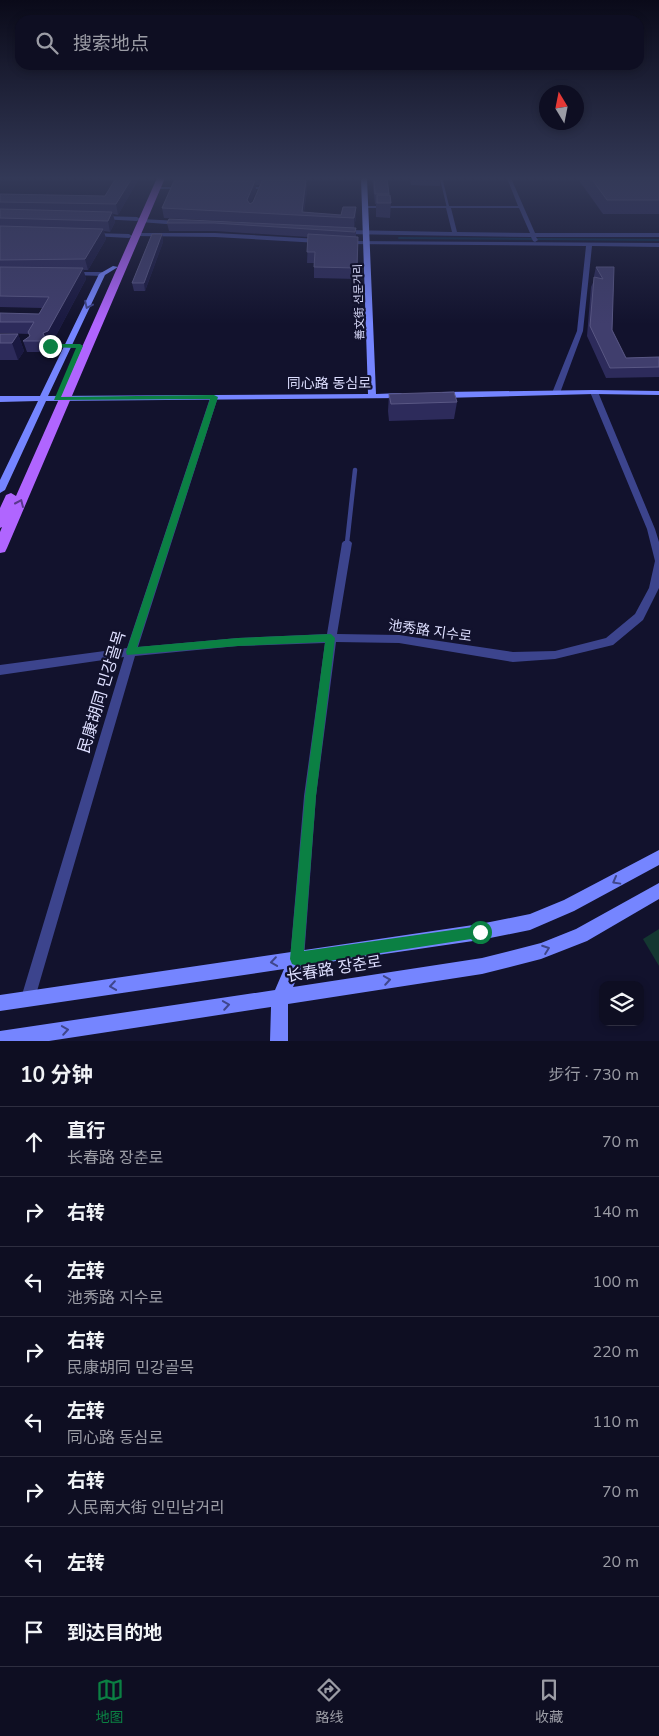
<!DOCTYPE html>
<html lang="zh">
<head>
<meta charset="utf-8">
<style>
  :root { --surface:#0e0e22; --page:#1c1c2f; --text:#f1f3f6; --muted:#9b9ca5; --line:#2e2e40; --accent:#0b8043 }
  body { margin:0; font-family:"Nunito Sans","Noto Sans SC","Noto Sans KR",sans-serif; background:var(--page); color:var(--text) }
  .controls { position:absolute; right:15px; bottom:15px; display:grid; overflow:hidden; border-radius:10px; box-shadow:0 2px 8px #0003 }
  .controls button { width:45px; height:45px; display:grid; place-items:center; padding:0; border:0; border-bottom:1px solid var(--line); background:var(--surface); color:var(--text); font:25px sans-serif }
  .compass { position:absolute; left:539px; top:85px; width:45px; height:45px; border-radius:50%; background:var(--surface); box-shadow:0 2px 8px #0003; rotate:350deg }
  .stop { position:absolute; width:15px; height:15px; margin:-11px; border:4px solid #0b8043; border-radius:50%; background:#fff }
  .stop.end { background:#0b8043; border-color:#fff; box-shadow:0 1px 5px #0008 }
  .list { margin:0; padding:0; list-style:none }
  h2 { display:flex; justify-content:space-between; align-items:center; height:65px; margin:0; padding:0 20px; font-size:21px }
  h2 small { font-size:16px; font-weight:400; color:var(--muted) }
  .list li { display:grid; grid-template-columns:32px 1fr auto; gap:15px; align-items:center; box-sizing:border-box; height:70px; padding:0 20px; border-top:1px solid var(--line) }
  .list b { display:block; font-size:19px; white-space:nowrap }
  .list p { margin:0; font-size:16px; white-space:nowrap; color:var(--muted) }
  .list em { font-size:16px; font-style:normal; color:var(--muted) }
  .icon { flex:none; width:28px; height:28px; fill:none; stroke:currentColor; stroke-width:2; stroke-linecap:round; stroke-linejoin:round }
  .map { position:relative; flex:none; width:659px; height:1041px; overflow:hidden }
  .search { position:absolute; background:var(--surface); box-shadow:0 2px 8px #0003; left:15px; right:15px; top:15px; height:55px; display:flex; align-items:center; gap:12px; box-sizing:border-box; padding:0 18px; border-radius:15px; color:var(--muted); font-size:19px }
  .sheet { height:625px; background:var(--surface) }
  nav { display:flex; justify-content:space-around; align-items:center; box-sizing:border-box; height:70px; border-top:1px solid var(--line); background:var(--surface); font-size:14px; color:var(--muted) }
  nav a { display:grid; justify-items:center; gap:2px }
  nav .on { color:var(--accent) }
  .map>svg:first-child { display:block }
  .green { fill:#143731 }
  .lines { fill:none; stroke-linecap:round; stroke-linejoin:round }
  .stream { stroke:#0b2c4d; stroke-width:2 }
  .lane-far2 { stroke:#3c448d; stroke-width:2.5 }
  .lane-far1 { stroke:#3c448d; stroke-width:3 }
  .lane { stroke:#3c448d; stroke-width:4.5 }
  .street { fill:#3c448d; fill-rule:evenodd }
  .secondary { fill:#7585ff; fill-rule:evenodd }
  .primary { fill:#b065ff; fill-rule:evenodd }
  .wall { fill:#2d2b5b; fill-rule:evenodd }
  .shaded-wall { fill:#1a1941 }
  .building { fill:#403e6d; stroke:#595784 }
  .oneway { stroke:#3f468c }
  .oneway2 { stroke:#59378c }
  .route { fill:#0b8043 }
  .labels { text-anchor:middle; dominant-baseline:central; stroke-width:4.5; stroke-linejoin:round; paint-order:stroke }
  .far-street-label { font-size:11px; fill:#dedfff; stroke:#12122d }
  .street-label { font-size:14px; fill:#dedfff; stroke:#12122d }
  .near-street-label { font-size:16px; fill:#dedfff; stroke:#12122d }
</style>
</head>
<body>
<div class="map">
<svg width="659" height="1041" viewBox="0 0 659 1041">
  <rect width="100%" height="100%" fill="#12122d"/>
  <polygon class="green" points="659,929 659,966 643,939"/>
  <g class="lines">
    <polyline class="stream" points="399,238 659,240"/>
    <polyline class="lane-far2" points="441,178 448,207"/>
    <polyline class="lane-far1" points="50,346 80,346"/>
    <polyline class="lane" points="347,543 355,470"/>
    <g class="street">
      <polygon points="269,178 273,178 272,189 244,189 242,188 244,187 268,187"/>
      <path d="M507,178h4l24,55h124v4h-123l2,3 -3,2 -2,-1 -2,-4 -187,-3 -3,-2 3,-2 108,2 -6,-24h-80l-2,-1 2,-1h152zM451,208h68l11,25 -73,-1z"/>
      <polygon points="156,187 181,187 183,188 181,189 154,189 154,187"/>
      <polygon points="102,216 137,217 140,219 137,221 100,219 100,217"/>
      <polygon points="142,219 179,221 182,223 179,225 140,222 139,221"/>
      <polygon points="94,233 129,234 132,236 129,238 92,236 91,235"/>
      <polygon points="136,233 215,233 319,239 322,241 319,243 215,237 134,236 133,235"/>
      <polygon points="347,241 659,243 659,247 592,246 583,331 560,393 556,395 552,393 577,331 586,246 345,244 345,242"/>
      <polygon points="75,272 102,272 105,274 102,276 73,275 73,273"/>
      <polygon points="591,390 597,390 598,392 655,529 659,542 659,588 643,620 613,645 555,659 513,662 399,643 336,642 316,796 304,959 302,964 297,966 292,964 290,959 304,796 325,643 238,646 135,656 35,998 33,1003 28,1005 23,1003 21,998 124,657 0,675 0,665 127,648 211,395 217,395 218,397 138,647 238,638 327,634 342,543 344,541 350,541 352,543 337,634 399,635 513,652 555,651 606,638 635,614 649,588 655,561 647,529 590,392"/>
    </g>
    <g class="secondary">
      <polygon points="361,178 367,178 376,394 401,393 405,396 404,398 46,401 5,490 0,493 0,480 38,401 0,402 0,396 40,396 99,274 113,266 118,267 105,275 48,396 368,394"/>
      <polygon points="594,390 659,391 659,395 594,394 443,398 439,395 443,392"/>
      <polygon points="659,850 659,865 574,911 530,930 480,940 302,966 293,987 482,958 541,943 576,929 659,883 659,899 587,941 541,959 482,974 288,1004 288,1041 270,1041 271,1007 49,1041 0,1041 0,1031 275,990 284,969 0,1011 0,995 480,924 530,914 564,900"/>
    </g>
    <polygon class="primary" points="157,178 165,178 7,548 5,552 0,553 0,532 2,527 0,528 0,508 6,495 11,493 16,496"/>
  </g>
  <g class="wall">
    <polygon points="105,178 139,178 118,215 113,214 115,222 110,232 104,231 106,239 88,270 83,270 86,279 52,343 47,345 49,349 47,352 27,352 23,341 30,336 29,334 0,333 0,313 39,314 42,308 0,307 0,194 105,196 115,180 105,180"/>
    <path d="M175,178h93l-1,3 39,-1 1,10 -3,22 52,5 -2,11h2v9h2l-1,42 -43,-1v-15h-7l1,-26 -93,-6h-46l-2,-8 2,-4 149,7 -154,-8 -2,-10 13,-27zM255,185h5l-7,17 -3,2 6,-13z"/>
    <polygon points="372,178 387,178 389,195 391,203 390,218 376,217 376,204 375,204"/>
    <polygon points="410,178 440,178 440,186 411,185"/>
    <polygon points="579,178 659,178 659,214 603,214 578,179"/>
    <polygon points="162,234 163,242 145,291 134,291 132,283"/>
    <polygon points="596,267 614,267 612,330 626,358 659,357 659,377 606,378 587,336 591,287 595,278 594,276"/>
    <polygon points="0,334 18,334 24,351 18,360 0,360"/>
    <polygon points="389,394 457,402 454,419 389,421 388,411"/>
  </g>
  <g class="shaded-wall">
    <polygon points="132,178 139,178 118,215 116,204"/>
    <polygon points="306,180 307,190 303,216 302,212"/>
    <polygon points="255,181 256,191 248,210 247,200"/>
    <polygon points="356,207 356,217 354,228 354,218"/>
    <polygon points="112,212 115,222 110,232 108,221"/>
    <polygon points="103,229 106,239 88,270 85,259"/>
    <polygon points="162,234 163,242 145,291 144,283"/>
    <polygon points="83,268 86,279 52,343 47,345 49,349 47,352 43,341 43,333"/>
    <polygon points="18,334 24,351 18,360 12,343"/>
  </g>
  <g class="building">
    <polygon points="116,178 132,178 116,204 0,202 0,194 105,196"/>
    <polygon points="374,178 387,178 389,194 375,194"/>
    <polygon points="591,178 659,178 659,200 607,200"/>
    <polygon points="272,180 306,180 302,212 341,215 343,207 356,207 354,218 162,208 174,181 255,181 247,200 250,204 253,202 262,181"/>
    <polygon points="377,195 390,195 391,203 377,203"/>
    <polygon points="0,209 112,212 108,221 0,218"/>
    <polygon points="169,219 356,228 355,232 214,223 167,223"/>
    <polygon points="0,226 103,229 85,259 0,260"/>
    <polygon points="152,234 162,234 144,283 132,283"/>
    <polygon points="308,234 358,237 357,268 314,267 315,252 307,252"/>
    <polygon points="0,267 83,268 48,331 43,333 45,338 43,341 23,341 30,336 28,332 34,322 0,322 0,313 39,314 49,297 0,296"/>
    <polygon points="596,267 614,267 612,330 626,358 659,357 659,367 610,368 590,326 594,277 603,279"/>
    <polygon points="0,334 18,334 12,343 0,343"/>
    <polygon points="454,392 457,402 391,404 389,394"/>
  </g>
  <defs><path id="oneway-chevron" d="M-2-3.5L2.5 0L-2 3.5" fill="none" stroke-width="1.6" stroke-linecap="round" stroke-linejoin="round" transform="scale(1.25)"/></defs>
  <g class="oneway">
    <use href="#oneway-chevron" transform="translate(88 305) rotate(115)"/>
    <use href="#oneway-chevron" transform="translate(616 881) rotate(151)"/>
    <use href="#oneway-chevron" transform="translate(546 949) rotate(-20)"/>
    <use href="#oneway-chevron" transform="translate(274 962) rotate(172)"/>
    <use href="#oneway-chevron" transform="translate(387 980) rotate(-9)"/>
    <use href="#oneway-chevron" transform="translate(113 986) rotate(172)"/>
    <use href="#oneway-chevron" transform="translate(226 1005) rotate(-9)"/>
    <use href="#oneway-chevron" transform="translate(65 1030) rotate(-9)"/>
  </g>
  <use class="oneway2" href="#oneway-chevron" transform="translate(20 503) rotate(-66)"/>
  <linearGradient id="sky" x2="0" y2="1"><stop stop-color="#0a0a19"/><stop offset="0.55" stop-color="#333957"/><stop offset="1" stop-color="#333957" stop-opacity="0"/></linearGradient>
  <rect width="659" height="324" fill="url(#sky)"/>
  <polygon class="route" points="50,344 80,344 83,346 61,397 214,395 218,397 137,647 238,638 331,634 335,638 316,796 304,951 480,926 484,928 486,932 484,937 297,966 292,964 290,959 305,796 325,642 238,646 127,655 126,652 210,399 54,400 76,348 48,347"/>
  <g class="labels">
    <g class="far-street-label">
      <text transform="translate(359 302) rotate(-92)">善文街 선문거리</text>
    </g>
    <g class="street-label">
      <text x="329" y="383">同心路 동심로</text>
      <text transform="translate(430 631) rotate(8)">池秀路 지수로</text>
    </g>
    <g class="near-street-label">
      <text transform="translate(102 692) rotate(-73)">民康胡同 민강골목</text>
      <text transform="translate(334 969) rotate(-9)">长春路 장춘로</text>
    </g>
  </g>
</svg>
<div class="controls">
<button><svg class="icon" aria-label="layers" viewBox="0 0 24 24"><path d="M12 4l9 5-9 5-9-5zM3 14l9 5 9-5"/></svg></button>
</div>
<svg class="compass" viewBox="-18 -18 36 36"><path d="M0-13l5 13h-10z" fill="#e53935"/><path d="M0 13l5-13h-10z" fill="#9b9ca5"/></svg>
<div class="stop" style="left:480px;top:932px"></div>
<div class="stop end" style="left:50px;top:346px"></div>
<div class="search"><svg class="icon" aria-label="search" viewBox="0 0 24 24"><circle cx="10" cy="10" r="6"/><path d="M15 15l6 6"/></svg>搜索地点</div>
</div>
<section class="sheet">
<h2>10 分钟<small>步行 · 730 m</small></h2>
<ul class="list">
<li><svg class="icon" aria-label="ahead" viewBox="0 0 24 24"><path d="M12 20V5M6 11l6-6 6 6"/></svg><div><b>直行</b><p>长春路 장춘로</p></div><em>70 m</em></li>
<li><svg class="icon" aria-label="right" viewBox="0 0 24 24"><path d="M7 20v-9h11M14 6l5 5-5 5"/></svg><div><b>右转</b></div><em>140 m</em></li>
<li><svg class="icon" aria-label="left" viewBox="0 0 24 24"><path d="M17 20v-9H6M10 6l-5 5 5 5"/></svg><div><b>左转</b><p>池秀路 지수로</p></div><em>100 m</em></li>
<li><svg class="icon" aria-label="right" viewBox="0 0 24 24"><path d="M7 20v-9h11M14 6l5 5-5 5"/></svg><div><b>右转</b><p>民康胡同 민강골목</p></div><em>220 m</em></li>
<li><svg class="icon" aria-label="left" viewBox="0 0 24 24"><path d="M17 20v-9H6M10 6l-5 5 5 5"/></svg><div><b>左转</b><p>同心路 동심로</p></div><em>110 m</em></li>
<li><svg class="icon" aria-label="right" viewBox="0 0 24 24"><path d="M7 20v-9h11M14 6l5 5-5 5"/></svg><div><b>右转</b><p>人民南大街 인민남거리</p></div><em>70 m</em></li>
<li><svg class="icon" aria-label="left" viewBox="0 0 24 24"><path d="M17 20v-9H6M10 6l-5 5 5 5"/></svg><div><b>左转</b></div><em>20 m</em></li>
<li><svg class="icon" aria-label="arrive" viewBox="0 0 24 24"><path d="M6 21V4h12l-3 4 3 4H6"/></svg><div><b>到达目的地</b></div></li>
</ul>
</section>
<nav>
<a class="on"><svg class="icon" aria-label="map" viewBox="0 0 24 24"><path d="M3 6l6-2 6 2 6-2v14l-6 2-6-2-6 2zM9 4v14M15 6v14"/></svg>地图</a>
<a><svg class="icon" aria-label="directions" viewBox="0 0 24 24"><path d="M12 3l9 9-9 9-9-9zM9 14v-3h6M13 9l2 2-2 2"/></svg>路线</a>
<a><svg class="icon" aria-label="saved" viewBox="0 0 24 24"><path d="M7 4h10v16l-5-4-5 4z"/></svg>收藏</a>
</nav>
</body>
</html>
